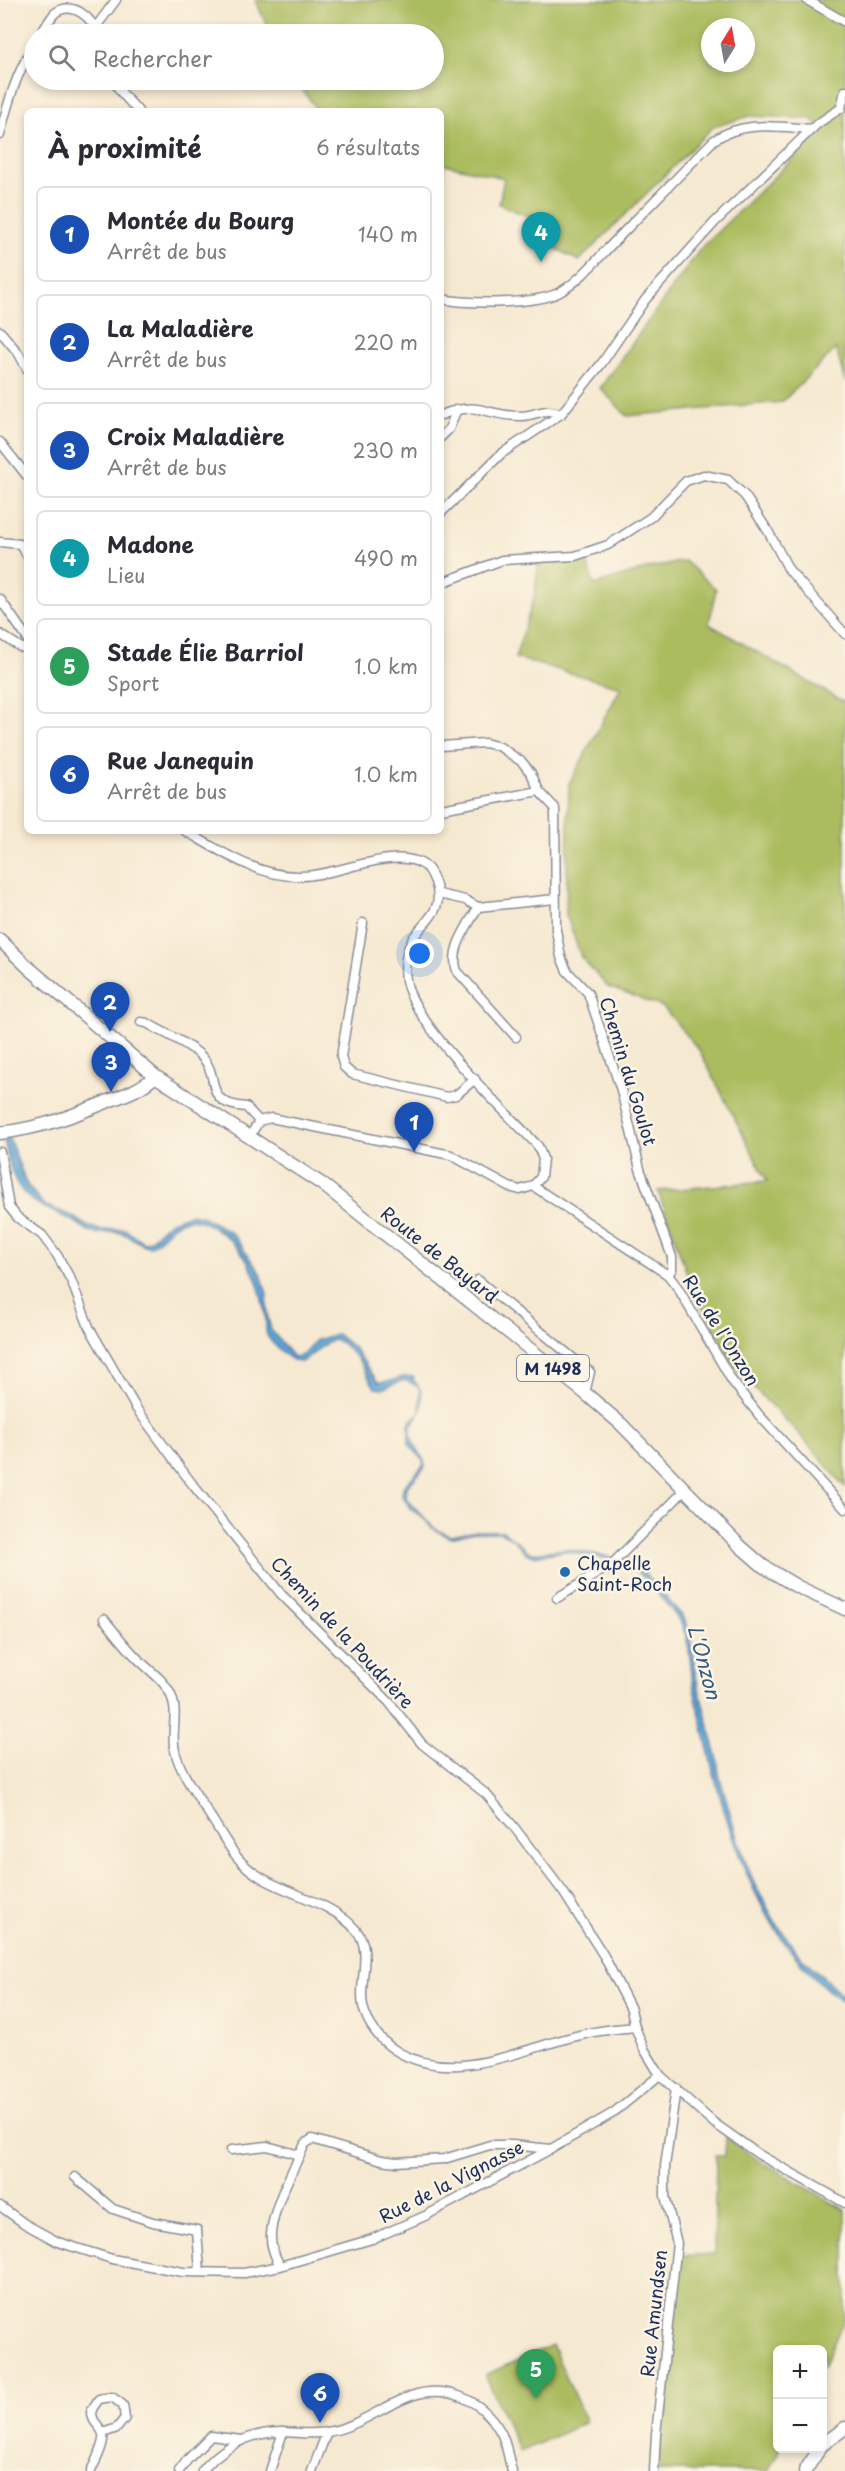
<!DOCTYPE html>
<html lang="fr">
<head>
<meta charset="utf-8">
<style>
  :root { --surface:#fff; --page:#f7f7f7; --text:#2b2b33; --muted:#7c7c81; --line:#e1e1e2; --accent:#1f6fb2 }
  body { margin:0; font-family:"Playpen Sans",sans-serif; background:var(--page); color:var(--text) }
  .controls { position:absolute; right:18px; bottom:18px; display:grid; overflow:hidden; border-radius:9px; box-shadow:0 3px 9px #0003 }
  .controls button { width:54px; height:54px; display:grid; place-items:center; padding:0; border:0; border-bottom:2px solid var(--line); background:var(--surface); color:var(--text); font:30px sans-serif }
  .compass { position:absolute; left:701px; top:18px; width:54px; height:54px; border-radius:50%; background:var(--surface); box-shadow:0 3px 9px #0003; rotate:11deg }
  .you { position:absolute; left:420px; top:954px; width:21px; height:21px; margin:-15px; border:4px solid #fff; border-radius:50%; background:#1a73e8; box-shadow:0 0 0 9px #1a73e833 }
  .badge { display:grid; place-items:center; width:39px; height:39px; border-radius:50%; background:var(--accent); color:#fff; font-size:20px; font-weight:700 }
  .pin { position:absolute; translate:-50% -50px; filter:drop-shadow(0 2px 3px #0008) }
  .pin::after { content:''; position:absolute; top:32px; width:21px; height:18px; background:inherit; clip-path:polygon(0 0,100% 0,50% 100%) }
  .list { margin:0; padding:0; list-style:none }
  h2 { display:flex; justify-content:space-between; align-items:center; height:78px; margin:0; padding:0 24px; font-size:26px }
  h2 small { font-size:20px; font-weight:400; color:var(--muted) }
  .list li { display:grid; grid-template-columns:39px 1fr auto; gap:18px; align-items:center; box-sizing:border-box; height:96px; margin:0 12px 12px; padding:0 12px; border:2px solid var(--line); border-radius:9px }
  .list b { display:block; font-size:22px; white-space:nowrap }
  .list p { margin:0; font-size:20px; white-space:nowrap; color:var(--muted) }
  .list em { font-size:20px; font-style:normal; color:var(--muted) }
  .icon { flex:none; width:33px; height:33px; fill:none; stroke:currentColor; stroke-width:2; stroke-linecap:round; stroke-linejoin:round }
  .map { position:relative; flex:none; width:845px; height:2471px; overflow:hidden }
  .search { position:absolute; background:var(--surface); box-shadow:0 3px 9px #0003; left:24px; top:24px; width:420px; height:66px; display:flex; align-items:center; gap:15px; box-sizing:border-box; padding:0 21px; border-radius:33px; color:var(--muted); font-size:22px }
  .panel { position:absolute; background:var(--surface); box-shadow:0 3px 9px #0003; left:24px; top:108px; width:420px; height:726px; border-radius:9px }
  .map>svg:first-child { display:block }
  .green { fill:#abbc5f; stroke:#63765e; stroke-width:1.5; fill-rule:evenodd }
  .water { fill:#5ca3d2; stroke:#3c6998; stroke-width:1.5 }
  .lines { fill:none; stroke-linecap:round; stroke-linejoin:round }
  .street-casing { stroke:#888c98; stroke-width:11 }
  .secondary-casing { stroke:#888c98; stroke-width:15 }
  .primary-casing { stroke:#888c98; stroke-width:15 }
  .street { stroke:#fff; stroke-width:8 }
  .secondary { stroke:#fff; stroke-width:12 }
  .primary { stroke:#fff; stroke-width:12 }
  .poi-dot { fill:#1f6fb2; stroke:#fcf5e5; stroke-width:2 }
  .labels { text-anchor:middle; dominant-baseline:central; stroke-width:5; stroke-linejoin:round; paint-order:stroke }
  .shield { fill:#fcf5e5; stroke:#5e6a86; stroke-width:1.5 }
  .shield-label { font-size:16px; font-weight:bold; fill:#1b2f5e }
  .street-label { font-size:18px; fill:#1b2f5e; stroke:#fcf5e5 }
  .poi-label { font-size:18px; fill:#1b2f5e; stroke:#fcf5e5; text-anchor:start }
  .water-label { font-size:20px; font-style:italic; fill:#325887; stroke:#fcf5e5 }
</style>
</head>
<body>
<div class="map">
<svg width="845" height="2471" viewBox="0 0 845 2471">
  <rect width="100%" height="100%" fill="#fcf5e5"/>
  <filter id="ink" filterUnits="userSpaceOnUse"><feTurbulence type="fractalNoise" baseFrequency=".0167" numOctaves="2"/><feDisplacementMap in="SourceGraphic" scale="12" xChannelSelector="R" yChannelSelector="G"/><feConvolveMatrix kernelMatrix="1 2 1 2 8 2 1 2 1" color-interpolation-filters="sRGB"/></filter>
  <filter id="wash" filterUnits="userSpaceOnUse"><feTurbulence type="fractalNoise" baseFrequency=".008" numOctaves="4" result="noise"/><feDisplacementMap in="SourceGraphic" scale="24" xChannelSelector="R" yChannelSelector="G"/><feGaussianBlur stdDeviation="1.35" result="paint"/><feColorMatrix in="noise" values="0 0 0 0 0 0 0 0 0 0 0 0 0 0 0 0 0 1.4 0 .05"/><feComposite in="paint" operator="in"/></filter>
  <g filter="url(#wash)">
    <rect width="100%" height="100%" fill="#f6e9d1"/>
    <g class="green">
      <path d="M255,0h590v382l-9,-33 -54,53 -155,14 -27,-28 101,-140 120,-117 -9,-12 -62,-3 -37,11 -134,134 -48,-26 1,-17 -33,-14 5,-26 -60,-14 -3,16v-69h-123l-23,-31h139v-46h-163zM710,27h36v36h-36z"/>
      <polygon points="586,558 594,585 649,568 685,561 716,589 709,624 845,703 845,1487 801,1436 737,1371 691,1285 658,1191 767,1181 699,1050 663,1007 608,987 581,957 566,914 569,784 621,687 515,658 535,594 538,565"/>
      <polygon points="726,2136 744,2151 845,2210 845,2317 823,2368 822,2350 778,2350 778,2448 780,2449 768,2471 658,2471 659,2434 680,2256 714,2254 716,2156 725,2156"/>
      <polygon points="552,2345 586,2422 520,2452 485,2375"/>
    </g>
    <g class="water">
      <path d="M9,1138l18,47 17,20 26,10 17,11 14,4 24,-1 18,13 6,-1 20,-19 21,-8 14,3 29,17 28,40 6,20v19l4,17 22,27 10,-2 13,-15 21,-6 17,14 24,34c13,2 22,-8 36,-5l-1,3c9,8 12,25 5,35 -3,5 -6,7 -7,12 -3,17 13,25 14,40l-18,20 -1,11 29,31 15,7 27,-5h26l28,22 35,-4 49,9 -2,2 -48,-9 -32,5 -7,-3 -14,-15 -12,-6h-25l-25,6 -19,-11 -9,-11 -9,-5 -11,-15 1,-9 21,-22 -1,-5 -14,-16v-21l11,-11v-22l-2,-4 -14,-6 -22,9 -7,-1 -17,-29 -16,-16 -8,-3c-15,4 -25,21 -34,22 -8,1 -28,-18 -32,-25 -4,-6 -1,-15 -3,-22 -5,-35 -19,-67 -49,-86 -9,-5 -18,-11 -30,-9 -16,3 -23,20 -36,26 -13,-1 -17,-10 -29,-13 -9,-3 -18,2 -28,0 -7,-2 -13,-9 -20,-12 -49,-22 -59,-26 -69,-82z"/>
      <path d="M620,1558l10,3 14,11 40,46 7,21 5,38 21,80 2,17 18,64 17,45 21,38 24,34 46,42v6c-99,-68 -126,-204 -151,-314 -4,-20 -3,-43 -11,-62 -4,-10 -38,-49 -47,-56 -6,-5 -13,-6 -20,-9z"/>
    </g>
  </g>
  <g filter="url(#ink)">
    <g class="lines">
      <g class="street-casing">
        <g id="street">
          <polyline points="807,0 845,22"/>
          <polyline points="95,28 116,0"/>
          <path d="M41,34c4,-6 9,-16 14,-21 17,-13 38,5 42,21"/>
          <polyline points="113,80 121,92 138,111"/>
          <polyline points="841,108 845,91"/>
          <path d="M0,135c8,-33 16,-61 34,-90"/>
          <path d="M441,299c27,5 95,6 119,-7 20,-11 38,-34 54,-50 33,-34 67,-68 100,-102 30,-20 64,-13 98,-11"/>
          <polyline points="0,331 19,354 27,369"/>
          <path d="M441,415c40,-15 44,1 79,1 18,0 22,-10 41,-2"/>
          <polyline points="441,437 449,429 457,409"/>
          <polyline points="0,442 27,476"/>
          <polyline points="441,513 501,454 561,414 602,363 645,300 715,222 817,124 841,108"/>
          <polyline points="0,542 20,544 27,555"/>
          <polyline points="441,583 502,560 575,556 608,545 651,517 686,481 704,475 728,480 745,496 768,531 789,570 845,634"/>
          <polyline points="0,599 27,638"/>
          <polyline points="0,634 20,647 27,649"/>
          <polyline points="441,746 485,743 500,747 522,762 531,773 539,791 555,808 556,930 561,957 567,971 588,993 621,1090 640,1169 672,1257 672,1269 668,1275"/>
          <polyline points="441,809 539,791"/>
          <path d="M185,831c36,20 74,47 117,45 33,0 86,-27 116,-14 10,4 13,10 17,20 13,36 -21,40 -28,71 -2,7 -2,19 -1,27 7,45 98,130 132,166l5,13 -2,18 -8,9 -13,4 -11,-3 -58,-32 -180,-37 -12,3 -9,15"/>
          <polyline points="439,894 465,900 478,907 555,899"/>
          <path d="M478,907c-11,21 -29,42 -21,64l59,66"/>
          <polyline points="363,923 341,1057 344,1067 352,1074 447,1097 456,1095 475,1079"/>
          <path d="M141,1022l6,1c16,10 37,18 52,31 25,22 0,49 47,53l13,14"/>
          <polyline points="0,1152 9,1207 18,1218 42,1235 57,1255 71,1280 89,1327 136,1408 193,1485 281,1594 389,1702 422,1744 486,1794 514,1827 564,1893 604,1956 631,2009 635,2027"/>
          <polyline points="533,1186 668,1275 678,1288 732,1381 759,1415 845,1509"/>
          <polyline points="478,1280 590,1372 585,1393"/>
          <polyline points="557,1598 611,1565 685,1490"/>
          <path d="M104,1619c11,14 22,28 35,41 11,11 24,19 31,33 10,20 0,38 5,58 6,24 24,47 37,68 8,12 15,26 25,38 30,37 88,37 119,73 19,22 -1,57 9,83 6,17 20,32 35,40 59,32 126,-7 185,-19 16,-4 33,-5 50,-7l9,22 16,26 54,48 44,31 87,49"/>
          <polyline points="231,2150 267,2146 300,2155"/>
          <polyline points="75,2177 113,2209 153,2222 197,2230 200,2272"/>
          <polyline points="0,2206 25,2224 58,2242 112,2259 183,2272 244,2273 280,2266 372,2239 425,2216 551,2149 613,2113 660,2075"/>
          <path d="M280,2266c-5,-10 -10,-20 -9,-32 2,-28 22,-64 34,-90l7,-5 70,21 14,2 48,-3 46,-14h22l39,4"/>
          <path d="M91,2471c4,-9 14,-27 12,-37 -3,-10 -12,-10 -11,-25l7,-10 13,-2 11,8 2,13 -8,10 -14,5"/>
          <polyline points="179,2471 188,2459 211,2436 241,2440"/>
          <path d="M202,2471c20,-24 46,-38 79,-39 15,0 30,3 46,0 31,-5 54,-25 84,-36 34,-12 71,3 89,35 7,11 8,28 12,40"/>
          <polyline points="270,2471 283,2432"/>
          <polyline points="312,2471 327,2432"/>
          <polyline points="654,2471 656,2434 677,2243 665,2196 665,2166 676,2088"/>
        </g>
      </g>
      <g class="secondary-casing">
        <g id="secondary">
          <path d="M0,1133c41,-5 73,-17 111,-33 16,-6 32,-12 44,-24"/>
          <polyline points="822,2445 845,2428"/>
          <polyline points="805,2471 820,2448"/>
        </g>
      </g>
      <g class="primary-casing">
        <polyline id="primary" points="0,940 29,968 155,1076 322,1184 585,1393 621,1424 740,1546 763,1566 796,1586 845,1609"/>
      </g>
      <use href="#street" class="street"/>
      <use href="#secondary" class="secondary"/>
      <use href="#primary" class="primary"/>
    </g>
  </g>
  <circle class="poi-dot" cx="565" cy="1572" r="6"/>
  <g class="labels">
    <rect class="shield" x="517" y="1355" width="72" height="26" rx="4.5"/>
    <g class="shield-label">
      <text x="553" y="1368">M 1498</text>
    </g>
    <g class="street-label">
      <text transform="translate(629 1071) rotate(73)">Chemin du Goulot</text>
      <text transform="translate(440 1254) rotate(38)">Route de Bayard</text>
      <text transform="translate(722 1330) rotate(58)">Rue de l'Onzon</text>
      <text transform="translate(343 1632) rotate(47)">Chemin de la Poudrière</text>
      <text transform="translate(451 2181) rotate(-27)">Rue de la Vignasse</text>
      <text transform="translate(653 2313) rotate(-84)">Rue Amundsen</text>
    </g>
    <g class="poi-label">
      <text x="577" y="1562">Chapelle<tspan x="577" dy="21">Saint-Roch</tspan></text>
    </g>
    <g class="water-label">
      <text transform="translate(705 1662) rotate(75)">L'Onzon</text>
    </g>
  </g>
</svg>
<div class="controls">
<button>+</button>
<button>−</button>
</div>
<svg class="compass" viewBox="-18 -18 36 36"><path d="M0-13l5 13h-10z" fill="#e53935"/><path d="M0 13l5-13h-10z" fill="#7c7c81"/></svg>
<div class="you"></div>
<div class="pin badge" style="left:414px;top:1152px;background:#1a4fb4">1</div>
<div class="pin badge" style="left:110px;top:1032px;background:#1a4fb4">2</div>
<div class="pin badge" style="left:111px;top:1092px;background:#1a4fb4">3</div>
<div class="pin badge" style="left:541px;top:262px;background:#0f9aa8">4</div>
<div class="pin badge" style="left:536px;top:2399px;background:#2e9e5b">5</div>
<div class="pin badge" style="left:320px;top:2423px;background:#1a4fb4">6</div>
<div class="search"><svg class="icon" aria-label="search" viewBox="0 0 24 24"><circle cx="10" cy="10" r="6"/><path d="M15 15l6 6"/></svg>Rechercher</div>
<section class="panel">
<h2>À proximité<small>6 résultats</small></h2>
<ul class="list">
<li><span class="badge" style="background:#1a4fb4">1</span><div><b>Montée du Bourg</b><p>Arrêt de bus</p></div><em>140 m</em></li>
<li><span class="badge" style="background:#1a4fb4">2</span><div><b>La Maladière</b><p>Arrêt de bus</p></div><em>220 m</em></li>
<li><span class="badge" style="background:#1a4fb4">3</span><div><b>Croix Maladière</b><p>Arrêt de bus</p></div><em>230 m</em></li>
<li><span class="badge" style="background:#0f9aa8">4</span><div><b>Madone</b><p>Lieu</p></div><em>490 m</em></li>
<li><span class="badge" style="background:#2e9e5b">5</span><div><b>Stade Élie Barriol</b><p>Sport</p></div><em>1.0 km</em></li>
<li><span class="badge" style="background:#1a4fb4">6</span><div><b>Rue Janequin</b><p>Arrêt de bus</p></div><em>1.0 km</em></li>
</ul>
</section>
</div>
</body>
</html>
